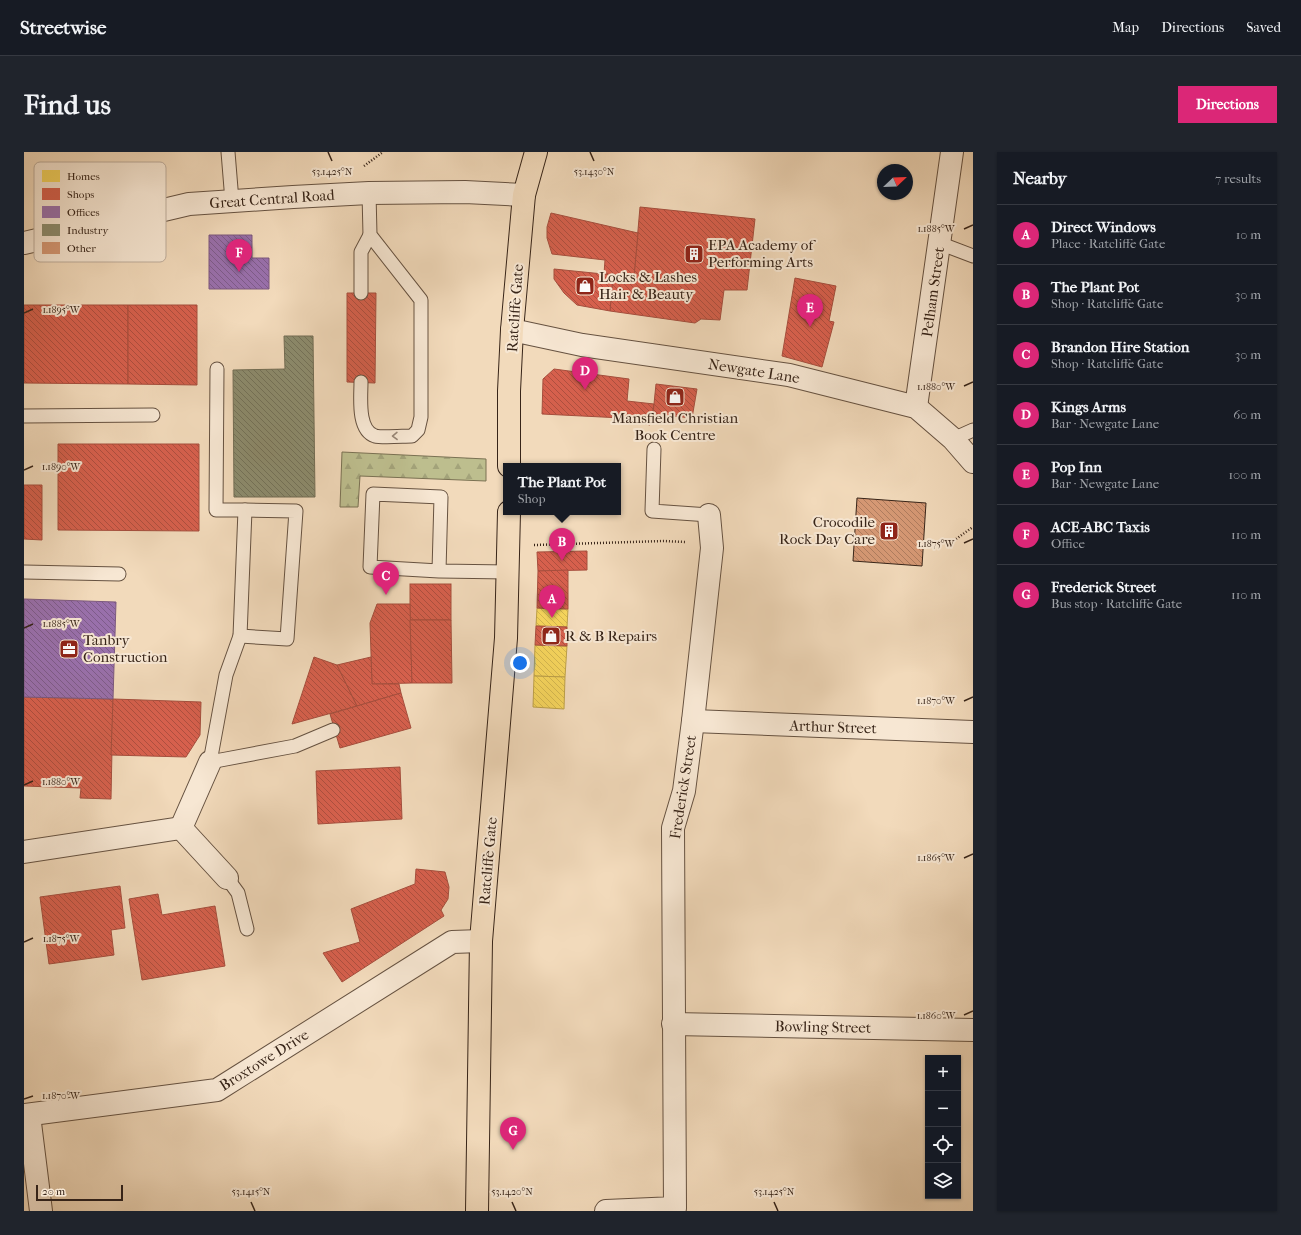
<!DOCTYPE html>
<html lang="en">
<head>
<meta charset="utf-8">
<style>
  :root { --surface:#171b24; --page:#20242c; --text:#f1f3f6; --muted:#9ea1a6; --line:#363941; --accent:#db2777 }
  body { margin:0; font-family:"IM FELL French Canon",serif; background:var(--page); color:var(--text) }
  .controls { position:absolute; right:12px; bottom:12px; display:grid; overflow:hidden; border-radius:0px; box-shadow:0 1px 3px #0004 }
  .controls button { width:36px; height:36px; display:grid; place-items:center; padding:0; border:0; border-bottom:1px solid var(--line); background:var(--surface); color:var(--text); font:20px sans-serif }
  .compass { position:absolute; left:853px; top:12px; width:36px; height:36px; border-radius:50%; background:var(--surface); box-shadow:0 1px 3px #0004; rotate:67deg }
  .scale { position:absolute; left:12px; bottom:10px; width:87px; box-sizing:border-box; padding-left:4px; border:2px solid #372418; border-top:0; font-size:11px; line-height:14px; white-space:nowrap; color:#372418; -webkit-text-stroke:3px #f7e7d3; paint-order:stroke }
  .you { position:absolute; left:496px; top:511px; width:14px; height:14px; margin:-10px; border:3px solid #fff; border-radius:50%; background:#1a73e8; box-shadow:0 0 0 6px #1a73e833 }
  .badge { display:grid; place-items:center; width:26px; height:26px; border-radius:50%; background:var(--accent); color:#fff; font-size:13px; font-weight:700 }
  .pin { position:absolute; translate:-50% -33px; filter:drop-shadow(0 1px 2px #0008) }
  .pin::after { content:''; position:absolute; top:21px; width:14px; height:12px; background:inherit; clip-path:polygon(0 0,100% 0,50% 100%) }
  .popup { position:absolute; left:479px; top:311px; width:118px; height:52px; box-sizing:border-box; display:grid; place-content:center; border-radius:0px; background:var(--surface); filter:drop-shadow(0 1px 3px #0005); font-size:13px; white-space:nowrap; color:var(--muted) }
  .popup b { font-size:15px; color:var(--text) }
  .popup::after { content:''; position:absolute; left:50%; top:100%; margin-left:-8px; border:8px solid transparent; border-top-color:var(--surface) }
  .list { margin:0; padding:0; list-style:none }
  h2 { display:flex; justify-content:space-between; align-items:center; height:52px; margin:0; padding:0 16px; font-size:17px }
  h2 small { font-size:13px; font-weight:400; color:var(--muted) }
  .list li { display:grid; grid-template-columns:26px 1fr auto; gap:12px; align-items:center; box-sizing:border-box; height:60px; padding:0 16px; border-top:1px solid var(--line) }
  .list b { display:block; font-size:15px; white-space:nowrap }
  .list p { margin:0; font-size:13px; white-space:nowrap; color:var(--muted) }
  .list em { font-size:13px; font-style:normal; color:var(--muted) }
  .icon { flex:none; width:22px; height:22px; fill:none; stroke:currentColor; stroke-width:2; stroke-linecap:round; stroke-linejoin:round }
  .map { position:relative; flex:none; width:949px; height:1059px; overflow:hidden; border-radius:0px }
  header { display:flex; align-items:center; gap:24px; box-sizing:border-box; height:56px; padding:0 20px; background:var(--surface); border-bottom:1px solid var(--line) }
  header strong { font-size:19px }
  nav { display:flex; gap:22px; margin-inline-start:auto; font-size:14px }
  .intro { display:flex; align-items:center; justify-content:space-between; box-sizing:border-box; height:96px; padding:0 24px }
  h1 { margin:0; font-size:28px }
  .button { padding:10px 18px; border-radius:0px; background:var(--accent); color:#fff; font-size:14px; font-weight:700 }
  main { display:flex; gap:24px; padding:0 24px }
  aside { flex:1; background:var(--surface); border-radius:0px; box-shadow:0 1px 3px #0004 }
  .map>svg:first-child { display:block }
  .forest { fill:url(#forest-firs); stroke:#7a7153 }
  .homes { fill:url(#homes-back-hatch); stroke:#bda048 }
  .shops { fill:url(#shops-back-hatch); stroke:#a64e3d }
  .offices { fill:url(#offices-back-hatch); stroke:#7c597f }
  .industry { fill:url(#industry-back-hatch); stroke:#726d54 }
  .building { fill:url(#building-back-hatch); stroke:#372418 }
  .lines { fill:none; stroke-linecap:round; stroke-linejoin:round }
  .service-casing { stroke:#665241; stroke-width:15 }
  .minor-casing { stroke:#665241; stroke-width:24 }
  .tertiary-casing { stroke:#665241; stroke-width:24 }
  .primary-casing { stroke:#372418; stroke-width:24 }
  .path { stroke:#372418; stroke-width:2.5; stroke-dasharray:1 2; stroke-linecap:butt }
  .service { stroke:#f7e7d3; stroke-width:13 }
  .minor { stroke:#f7e7d3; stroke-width:22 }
  .tertiary { stroke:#f7e7d3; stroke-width:22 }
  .primary { stroke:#f2dabb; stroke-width:22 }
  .oneway { stroke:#978676 }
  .ticks { fill:none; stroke:#372418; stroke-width:1.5 }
  .labels { text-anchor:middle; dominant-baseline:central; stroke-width:4; stroke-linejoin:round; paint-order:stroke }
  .street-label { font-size:15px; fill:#372418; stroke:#f7e7d3 }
  .poi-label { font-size:15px; fill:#372418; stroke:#f7e7d3; text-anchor:start }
  .key { fill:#f7e7d3; stroke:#bdac9b; stroke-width:1 }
  .key-label { font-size:11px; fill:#372418 }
  .ticks-label { font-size:10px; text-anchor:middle; fill:#372418; stroke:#f7e7d3; stroke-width:4; stroke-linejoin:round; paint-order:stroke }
</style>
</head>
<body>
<header>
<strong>Streetwise</strong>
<nav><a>Map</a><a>Directions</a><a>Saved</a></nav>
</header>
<div class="intro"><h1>Find us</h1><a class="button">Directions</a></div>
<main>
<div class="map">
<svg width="949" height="1059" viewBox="0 0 949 1059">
  <defs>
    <pattern id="forest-firs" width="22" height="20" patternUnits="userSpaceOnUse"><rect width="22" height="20" fill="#bdbe8e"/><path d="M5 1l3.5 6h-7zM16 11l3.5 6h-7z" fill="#a3a37a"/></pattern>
    <pattern id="homes-back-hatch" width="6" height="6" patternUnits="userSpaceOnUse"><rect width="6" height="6" fill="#f6d55c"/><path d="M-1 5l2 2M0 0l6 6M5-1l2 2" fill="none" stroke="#d4b74f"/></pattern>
    <pattern id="shops-back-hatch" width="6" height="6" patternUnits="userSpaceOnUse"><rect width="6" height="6" fill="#d6604d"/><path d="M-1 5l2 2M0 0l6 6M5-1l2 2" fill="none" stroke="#ae4f3f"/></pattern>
    <pattern id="offices-back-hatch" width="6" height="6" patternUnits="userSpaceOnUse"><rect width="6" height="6" fill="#9970ab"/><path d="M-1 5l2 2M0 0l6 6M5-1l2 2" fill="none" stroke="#7e5c8a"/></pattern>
    <pattern id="industry-back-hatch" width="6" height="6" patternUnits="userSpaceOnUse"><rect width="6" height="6" fill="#8c8c6e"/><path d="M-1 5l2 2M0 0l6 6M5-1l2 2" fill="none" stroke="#737259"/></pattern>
    <pattern id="building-back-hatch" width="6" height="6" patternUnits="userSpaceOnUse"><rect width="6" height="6" fill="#d59874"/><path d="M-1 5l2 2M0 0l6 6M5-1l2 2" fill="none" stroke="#ae7c5e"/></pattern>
  </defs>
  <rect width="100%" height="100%" fill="#f2dabb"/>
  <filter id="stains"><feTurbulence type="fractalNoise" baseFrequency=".005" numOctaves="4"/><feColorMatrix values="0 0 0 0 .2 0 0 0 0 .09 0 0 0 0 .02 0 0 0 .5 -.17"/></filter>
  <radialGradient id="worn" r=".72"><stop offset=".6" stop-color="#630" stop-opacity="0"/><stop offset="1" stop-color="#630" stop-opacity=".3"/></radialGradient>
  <polygon class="forest" points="318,300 462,307 462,329 336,324 334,355 316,355"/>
  <g class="homes">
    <polygon points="513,456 544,457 543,475 512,474"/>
    <polygon points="511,493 543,494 541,525 510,524"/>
    <polygon points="510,524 541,525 540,557 509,555"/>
  </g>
  <g class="shops">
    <polygon points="616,55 731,67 723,138 700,138 696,168 677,167 671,171 586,159 589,123 610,124"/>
    <polygon points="527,61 614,81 610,124 580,122 581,108 528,102 523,86 523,75"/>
    <polygon points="530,117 589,123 586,159 553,153 540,141 530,127"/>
    <polygon points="771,126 812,134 805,169 810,170 798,215 758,204"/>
    <polygon points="323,141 352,141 351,231 323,230"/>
    <polygon points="0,153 104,153 104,232 0,231"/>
    <polygon points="104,153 173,153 173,233 104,232"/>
    <polygon points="530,217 605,227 603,249 630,252 626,273 598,266 518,262 519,227"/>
    <polygon points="632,232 673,237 668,266 629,262"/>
    <polygon points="34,292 175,292 175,379 34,378"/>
    <polygon points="0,333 18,333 18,388 0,387"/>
    <polygon points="563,399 563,418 514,419 513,400"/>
    <polygon points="544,418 544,457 513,456 514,419"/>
    <rect x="386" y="432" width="41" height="36"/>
    <polygon points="353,452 386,452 388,531 348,532 346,471"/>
    <polygon points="386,468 427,468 428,531 388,531"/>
    <polygon points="512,474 543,475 543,494 511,493"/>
    <polygon points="290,505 313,513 333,554 268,572"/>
    <polygon points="347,505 348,532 375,532 377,541 333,554 313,513"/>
    <polygon points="377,541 387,576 316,596 306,562"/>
    <polygon points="0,545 89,547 87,647 56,646 57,636 0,634"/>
    <polygon points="89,547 177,550 176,583 162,605 87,603"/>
    <polygon points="376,615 378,667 294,672 292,619"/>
    <polygon points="392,717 421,720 425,735 424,747 417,758 420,764 318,830 299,801 336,790 327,757 391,732"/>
    <polygon points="96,734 101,776 87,778 90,803 25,812 16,745"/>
    <polygon points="134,742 138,763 191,754 201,814 118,828 105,747"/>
  </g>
  <g class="offices">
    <polygon points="185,83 228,83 228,106 245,106 245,137 185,137"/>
    <polygon points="0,447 92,450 89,547 0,545"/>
  </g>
  <polygon class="industry" points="260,184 289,184 291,345 210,345 209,218 261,217"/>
  <polygon class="building" points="833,346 902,351 898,414 829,409"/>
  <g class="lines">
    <g class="service-casing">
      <g id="service">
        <polyline points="204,0 208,49"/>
        <polyline points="915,91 949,104"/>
        <polyline points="337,141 337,100 346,83"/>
        <polyline points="193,217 192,358 221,358 216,484 202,523 186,610 271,594 309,578"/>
        <path d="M337,230c0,15 -4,48 14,54 7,2 29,0 37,0l6,-6 3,-13v-117l-51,-65 -1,-42"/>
        <polyline points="0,264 129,263"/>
        <polyline points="929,287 949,278"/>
        <polyline points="630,297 628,359 685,363"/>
        <polyline points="415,419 417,345 349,342 346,415 415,419 484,420"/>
        <polyline points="0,420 95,422"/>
        <polyline points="216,484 263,487 272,359 221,358"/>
        <polyline points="203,726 214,741 223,777"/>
      </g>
    </g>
    <g class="minor-casing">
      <g id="minor">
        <polyline points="0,91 165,52 269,45 345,41 441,40 500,43"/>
        <polyline points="892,255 928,0"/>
        <polyline points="669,569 949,580"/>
        <polyline points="186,610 157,676 203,726"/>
        <polyline points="0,700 157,676"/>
        <polyline points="649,872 949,878"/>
        <polyline points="0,963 193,938 428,790 457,789"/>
        <polyline points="5,963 17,1059"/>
        <polyline points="582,1059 651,1056 649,676 660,639 669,569 688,396 685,363"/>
      </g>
    </g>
    <g class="tertiary-casing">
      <polyline id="tertiary" points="488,178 558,193 765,223 892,255 929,287 949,310"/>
    </g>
    <g class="primary-casing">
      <g id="primary">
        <polyline points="485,314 485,239 488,178 500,43 512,0"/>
        <polyline points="453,1059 457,789 482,486 485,360"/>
      </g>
    </g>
    <g class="path">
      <polyline points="340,14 359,0"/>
      <polyline points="932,387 949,375"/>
      <polyline points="510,393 640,389 661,390"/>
    </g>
    <use href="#service" class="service"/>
    <use href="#minor" class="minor"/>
    <use href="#tertiary" class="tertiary"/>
    <use href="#primary" class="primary"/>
  </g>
  <defs><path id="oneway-chevron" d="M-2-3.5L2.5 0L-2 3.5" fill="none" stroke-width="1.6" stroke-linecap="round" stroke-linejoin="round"/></defs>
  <use class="oneway" href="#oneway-chevron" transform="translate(371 284) rotate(179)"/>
  <path class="ticks" d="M304,0l4,9M566,0l4,9M940,77l9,-4M0,161l9,-4M940,234l9,-4M0,318l9,-4M940,391l9,-4M0,476l9,-4M940,549l9,-4M0,633l9,-4M940,706l9,-4M0,790l9,-4M940,863l9,-4M0,947l9,-3M227,1050l4,9M488,1050l4,9M750,1050l4,9"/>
  <defs>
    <g id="building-square" transform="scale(1)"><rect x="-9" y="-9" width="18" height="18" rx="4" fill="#8f2418" stroke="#f7e7d3"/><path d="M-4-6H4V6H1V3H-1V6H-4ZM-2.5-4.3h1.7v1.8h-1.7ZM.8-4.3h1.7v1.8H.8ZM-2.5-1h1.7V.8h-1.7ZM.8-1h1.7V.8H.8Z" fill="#fff"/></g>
    <g id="shop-square" transform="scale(1)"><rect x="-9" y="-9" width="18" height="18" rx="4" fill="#8f2418" stroke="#f7e7d3"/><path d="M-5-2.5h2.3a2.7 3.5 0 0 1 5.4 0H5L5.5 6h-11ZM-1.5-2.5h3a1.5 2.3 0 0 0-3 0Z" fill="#fff"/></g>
    <g id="office-square" transform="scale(1)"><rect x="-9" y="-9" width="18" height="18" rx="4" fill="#8f2418" stroke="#f7e7d3"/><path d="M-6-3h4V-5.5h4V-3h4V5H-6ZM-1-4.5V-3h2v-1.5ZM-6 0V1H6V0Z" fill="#fff"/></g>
  </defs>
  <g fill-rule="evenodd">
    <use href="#building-square" x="670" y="102"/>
    <use href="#shop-square" x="561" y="134"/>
    <use href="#shop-square" x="651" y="245"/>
    <use href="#building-square" x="865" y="379"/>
    <use href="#shop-square" x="527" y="484"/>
    <use href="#office-square" x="45" y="497"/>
  </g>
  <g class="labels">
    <g class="street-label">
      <text transform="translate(248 47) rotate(-4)">Great Central Road</text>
      <text transform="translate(909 140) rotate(-82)">Pelham Street</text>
      <text transform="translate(491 156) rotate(-86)">Ratcliffe Gate</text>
      <text transform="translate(730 219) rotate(9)">Newgate Lane</text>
      <text transform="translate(809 575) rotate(2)">Arthur Street</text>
      <text transform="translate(659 635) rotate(-81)">Frederick Street</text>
      <text transform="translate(464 709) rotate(-85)">Ratcliffe Gate</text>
      <text transform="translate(799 875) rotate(1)">Bowling Street</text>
      <text transform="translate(240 908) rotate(-32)">Broxtowe Drive</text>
    </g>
    <g class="poi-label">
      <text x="684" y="93">EPA Academy of<tspan x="684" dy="17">Performing Arts</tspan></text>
      <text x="575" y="125">Locks &amp; Lashes<tspan x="575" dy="17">Hair &amp; Beauty</tspan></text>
      <text x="651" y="266" text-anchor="middle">Mansfield Christian<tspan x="651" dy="17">Book Centre</tspan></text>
      <text x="851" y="370" text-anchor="end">Crocodile<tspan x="851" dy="17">Rock Day Care</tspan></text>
      <text x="541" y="484">R &amp; B Repairs</text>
      <text x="59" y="488">Tanbry<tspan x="59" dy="17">Construction</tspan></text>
    </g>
  </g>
  <rect x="10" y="10" width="132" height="100" rx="6" class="key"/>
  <rect x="18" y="18" width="18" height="12" fill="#f6d55c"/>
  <rect x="18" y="36" width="18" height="12" fill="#d6604d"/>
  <rect x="18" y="54" width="18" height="12" fill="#9970ab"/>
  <rect x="18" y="72" width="18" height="12" fill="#8c8c6e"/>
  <rect x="18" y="90" width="18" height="12" fill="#d59874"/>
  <g class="key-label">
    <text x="43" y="28">Homes</text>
    <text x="43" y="46">Shops</text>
    <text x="43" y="64">Offices</text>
    <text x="43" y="82">Industry</text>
    <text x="43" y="100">Other</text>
  </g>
  <g class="ticks-label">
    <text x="308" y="23">53.1425°N</text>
    <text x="570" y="23">53.1430°N</text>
    <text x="912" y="80">1.1885°W</text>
    <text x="37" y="161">1.1895°W</text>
    <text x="912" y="238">1.1880°W</text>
    <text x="37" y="318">1.1890°W</text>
    <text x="912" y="395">1.1875°W</text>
    <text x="37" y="475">1.1885°W</text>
    <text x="912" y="552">1.1870°W</text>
    <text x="37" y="633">1.1880°W</text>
    <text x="912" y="709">1.1865°W</text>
    <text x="37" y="790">1.1875°W</text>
    <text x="912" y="867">1.1860°W</text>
    <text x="37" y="947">1.1870°W</text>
    <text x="227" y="1043">53.1415°N</text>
    <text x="488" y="1043">53.1420°N</text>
    <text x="750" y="1043">53.1425°N</text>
  </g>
  <rect width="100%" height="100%" filter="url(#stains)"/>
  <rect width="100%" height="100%" fill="url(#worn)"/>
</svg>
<div class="controls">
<button>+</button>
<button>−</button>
<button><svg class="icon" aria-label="locate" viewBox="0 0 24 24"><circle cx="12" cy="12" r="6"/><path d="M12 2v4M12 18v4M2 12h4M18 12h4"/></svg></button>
<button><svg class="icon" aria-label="layers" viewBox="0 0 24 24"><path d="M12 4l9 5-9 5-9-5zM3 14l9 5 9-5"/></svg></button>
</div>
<svg class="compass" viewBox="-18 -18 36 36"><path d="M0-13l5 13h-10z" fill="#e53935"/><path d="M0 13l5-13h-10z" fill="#9ea1a6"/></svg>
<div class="scale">20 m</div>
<div class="you"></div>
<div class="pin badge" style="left:528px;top:466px">A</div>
<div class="pin badge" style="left:538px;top:409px">B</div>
<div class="popup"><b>The Plant Pot</b>Shop</div>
<div class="pin badge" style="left:362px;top:443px">C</div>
<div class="pin badge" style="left:561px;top:238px">D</div>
<div class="pin badge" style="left:786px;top:175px">E</div>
<div class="pin badge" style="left:215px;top:120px">F</div>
<div class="pin badge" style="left:489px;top:998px">G</div>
</div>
<aside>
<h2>Nearby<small>7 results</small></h2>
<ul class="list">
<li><span class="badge">A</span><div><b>Direct Windows</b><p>Place · Ratcliffe Gate</p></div><em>10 m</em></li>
<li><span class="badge">B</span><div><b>The Plant Pot</b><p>Shop · Ratcliffe Gate</p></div><em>30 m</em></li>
<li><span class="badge">C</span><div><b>Brandon Hire Station</b><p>Shop · Ratcliffe Gate</p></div><em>30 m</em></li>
<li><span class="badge">D</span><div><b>Kings Arms</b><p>Bar · Newgate Lane</p></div><em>60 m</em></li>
<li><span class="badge">E</span><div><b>Pop Inn</b><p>Bar · Newgate Lane</p></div><em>100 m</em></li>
<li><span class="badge">F</span><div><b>ACE-ABC Taxis</b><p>Office</p></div><em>110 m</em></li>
<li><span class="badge">G</span><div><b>Frederick Street</b><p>Bus stop · Ratcliffe Gate</p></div><em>110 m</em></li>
</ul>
</aside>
</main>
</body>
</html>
